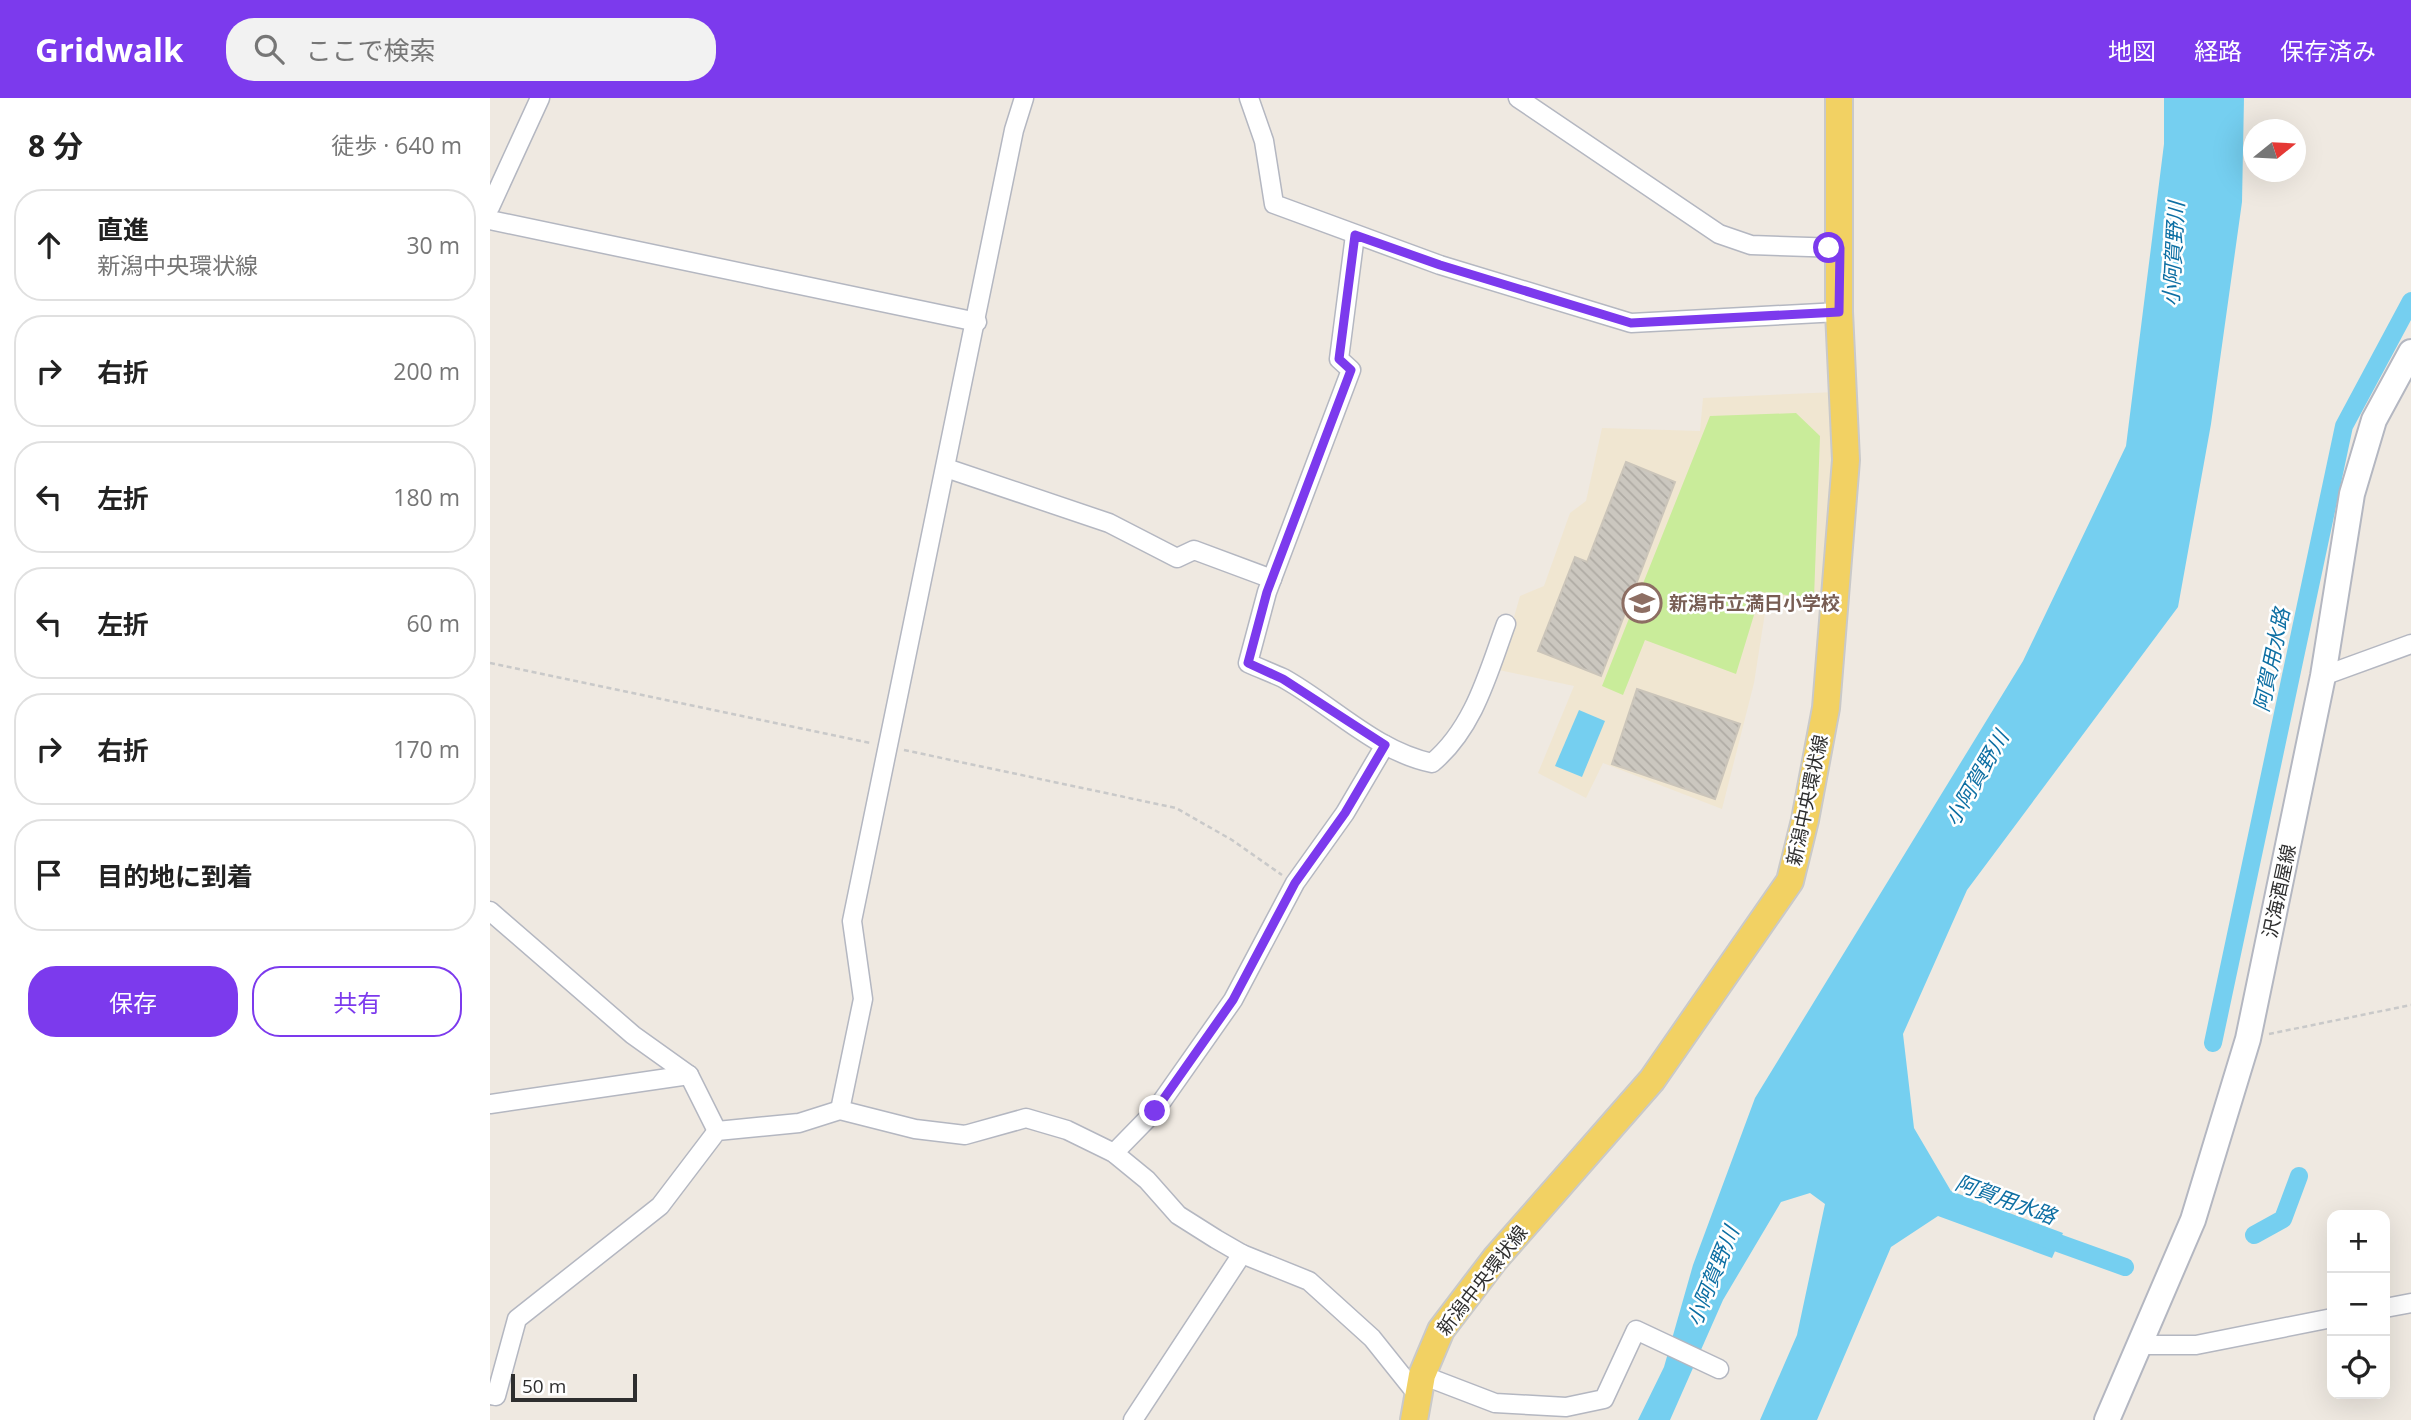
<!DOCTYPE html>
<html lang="ja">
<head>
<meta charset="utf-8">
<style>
  :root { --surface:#fff; --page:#f2f2f2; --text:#222; --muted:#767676; --line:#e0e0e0; --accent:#7c3aed }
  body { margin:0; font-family:"Open Sans","Noto Sans JP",sans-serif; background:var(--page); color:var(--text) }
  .controls { position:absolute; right:21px; bottom:21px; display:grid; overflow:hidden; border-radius:14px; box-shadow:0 7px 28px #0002 }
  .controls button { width:63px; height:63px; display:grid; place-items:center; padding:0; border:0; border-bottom:2px solid var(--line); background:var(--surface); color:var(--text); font:35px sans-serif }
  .compass { position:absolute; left:1753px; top:21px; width:63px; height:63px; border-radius:50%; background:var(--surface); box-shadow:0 7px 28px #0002; rotate:72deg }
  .scale { position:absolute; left:21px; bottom:18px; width:126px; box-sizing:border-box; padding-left:7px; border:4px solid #2e2e2e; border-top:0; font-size:19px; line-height:24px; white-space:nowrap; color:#2e2e2e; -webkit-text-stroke:5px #fff; paint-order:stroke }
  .stop { position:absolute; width:21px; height:21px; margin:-16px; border:5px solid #7c3aed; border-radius:50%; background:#fff }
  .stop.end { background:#7c3aed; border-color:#fff; box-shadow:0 2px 7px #0008 }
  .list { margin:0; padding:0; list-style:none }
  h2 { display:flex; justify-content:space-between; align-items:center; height:91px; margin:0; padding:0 28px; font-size:30px }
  h2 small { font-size:23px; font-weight:400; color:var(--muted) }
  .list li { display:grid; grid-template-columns:46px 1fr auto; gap:21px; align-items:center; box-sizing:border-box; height:112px; margin:0 14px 14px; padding:0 14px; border:2px solid var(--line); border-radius:28px }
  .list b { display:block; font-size:26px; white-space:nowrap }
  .list p { margin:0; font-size:23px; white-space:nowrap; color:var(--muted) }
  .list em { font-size:23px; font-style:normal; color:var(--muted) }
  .actions { display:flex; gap:14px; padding:21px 28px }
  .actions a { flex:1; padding:16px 0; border:2px solid var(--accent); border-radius:28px; text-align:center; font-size:24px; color:var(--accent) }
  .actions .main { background:var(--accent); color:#fff }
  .icon { flex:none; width:38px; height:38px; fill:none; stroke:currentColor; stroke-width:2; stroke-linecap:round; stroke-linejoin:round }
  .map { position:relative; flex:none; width:1921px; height:1322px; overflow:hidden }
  header { display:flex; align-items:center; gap:42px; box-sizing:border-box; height:98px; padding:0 35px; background:var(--accent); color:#fff }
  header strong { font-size:33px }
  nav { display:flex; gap:38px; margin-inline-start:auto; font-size:24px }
  .search { width:490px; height:63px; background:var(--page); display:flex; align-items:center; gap:18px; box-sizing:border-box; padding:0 24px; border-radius:28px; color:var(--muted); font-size:26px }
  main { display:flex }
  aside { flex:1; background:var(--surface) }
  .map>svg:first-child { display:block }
  .education { fill:#f0e6d1 }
  .pitch { fill:#c9ec9a }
  .water { fill:#75cff0 }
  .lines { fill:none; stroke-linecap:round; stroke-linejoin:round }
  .canal { stroke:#75cff0; stroke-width:18 }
  .building { fill:url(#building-back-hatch); stroke:#cbc5ba; stroke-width:2 }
  .minor-casing { stroke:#b4b7c1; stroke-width:21 }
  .secondary-casing { stroke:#b4b7c1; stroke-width:28 }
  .primary-casing { stroke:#c9c9c9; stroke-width:30 }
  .path { stroke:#c9c9c9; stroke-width:2.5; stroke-dasharray:5 3.5; stroke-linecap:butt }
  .minor { stroke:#fff; stroke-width:18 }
  .secondary { stroke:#fff; stroke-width:24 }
  .primary { stroke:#f2d163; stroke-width:26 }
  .route { stroke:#7c3aed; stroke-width:9 }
  .labels { text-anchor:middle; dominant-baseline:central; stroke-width:5; stroke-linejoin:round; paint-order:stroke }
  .education-label { font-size:19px; font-weight:bold; fill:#785e54; stroke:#fff; text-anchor:start }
  .street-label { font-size:19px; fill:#2e2e2e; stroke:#fff }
  .water-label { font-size:21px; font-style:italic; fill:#0d6fa3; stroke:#fff }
</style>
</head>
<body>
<header>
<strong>Gridwalk</strong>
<div class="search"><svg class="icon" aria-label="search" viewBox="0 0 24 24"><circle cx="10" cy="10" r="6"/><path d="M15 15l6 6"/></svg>ここで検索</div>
<nav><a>地図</a><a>経路</a><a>保存済み</a></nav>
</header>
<main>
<aside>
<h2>8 分<small>徒歩 · 640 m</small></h2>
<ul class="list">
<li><svg class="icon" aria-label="ahead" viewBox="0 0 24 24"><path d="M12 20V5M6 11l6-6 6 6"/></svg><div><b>直進</b><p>新潟中央環状線</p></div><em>30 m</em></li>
<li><svg class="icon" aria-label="right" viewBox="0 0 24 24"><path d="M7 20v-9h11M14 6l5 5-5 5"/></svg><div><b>右折</b></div><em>200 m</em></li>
<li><svg class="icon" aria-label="left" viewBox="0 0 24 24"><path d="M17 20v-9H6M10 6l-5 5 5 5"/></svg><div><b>左折</b></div><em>180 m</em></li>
<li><svg class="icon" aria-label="left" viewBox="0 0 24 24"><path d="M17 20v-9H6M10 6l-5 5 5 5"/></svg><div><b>左折</b></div><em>60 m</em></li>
<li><svg class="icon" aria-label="right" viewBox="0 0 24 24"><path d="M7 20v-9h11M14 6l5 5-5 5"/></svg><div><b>右折</b></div><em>170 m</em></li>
<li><svg class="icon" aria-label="arrive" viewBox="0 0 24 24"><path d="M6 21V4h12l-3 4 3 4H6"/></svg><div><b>目的地に到着</b></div></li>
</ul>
<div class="actions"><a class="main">保存</a><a>共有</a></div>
</aside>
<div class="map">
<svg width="1921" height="1322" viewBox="0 0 1921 1322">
  <defs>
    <pattern id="building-back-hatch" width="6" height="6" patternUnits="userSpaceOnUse" patternTransform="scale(1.75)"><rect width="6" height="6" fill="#cbc7bf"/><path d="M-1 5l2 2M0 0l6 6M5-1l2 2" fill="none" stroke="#afaba4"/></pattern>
  </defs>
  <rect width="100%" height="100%" fill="#efe9e1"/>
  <polygon class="education" points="1346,294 1338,509 1277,502 1264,585 1232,711 1113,665 1096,700 1048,675 1084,588 1009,572 1030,498 1054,488 1080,415 1096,403 1112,330 1210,333 1213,300"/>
  <polygon class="pitch" points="1306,315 1330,338 1324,500 1271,494 1246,576 1155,542 1133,597 1112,588 1220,318"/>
  <g class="water">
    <polygon points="1674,0 1754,0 1752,104 1721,326 1688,509 1477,792 1413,936 1424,1030 1461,1093 1573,1135 1562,1160 1448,1118 1401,1149 1327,1322 1270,1322 1307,1237 1335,1106 1320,1095 1291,1104 1233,1202 1180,1322 1148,1322 1174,1269 1203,1167 1265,1000 1533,563 1636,348 1674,46"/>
    <polygon points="1089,612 1115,623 1092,679 1065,668"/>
  </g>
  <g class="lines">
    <g class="canal">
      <polyline points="1723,945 1854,328 1921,203"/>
      <polyline points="1546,1137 1635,1169"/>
      <polyline points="1764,1137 1793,1121 1809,1078"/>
    </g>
  </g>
  <g class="building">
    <polygon points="1136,364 1185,384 1111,578 1048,553 1085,459 1097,464"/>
    <polygon points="1147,591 1250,626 1225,701 1122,666"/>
  </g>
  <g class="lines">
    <g class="minor-casing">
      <g id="minor">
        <polyline points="759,0 774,43 784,106 950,167 1141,225 1349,214"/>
        <polyline points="1028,0 1229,136 1261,147 1350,150"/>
        <polyline points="0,109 50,0"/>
        <polyline points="0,122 487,224"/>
        <path d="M865,137l-16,124 12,11 -84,222 -19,71c11,5 24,10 35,15 49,27 92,73 149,85 42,-35 56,-90 74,-139"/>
        <polyline points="456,370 619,425 687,460 704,452 782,481"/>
        <polyline points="1833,578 1921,546"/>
        <polyline points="0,813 143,937 199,977 227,1033"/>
        <polyline points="0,1006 199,977"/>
        <polyline points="350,1012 373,901 362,823 524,32 534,0"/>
        <polyline points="624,1055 665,1013 743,902 805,785 855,715 895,647"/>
        <polyline points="1895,1210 1921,1205"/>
        <polyline points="1650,1247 1706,1247 1842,1220"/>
        <polyline points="932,1277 1005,1305 1076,1309 1114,1301 1146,1232 1229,1271"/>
        <polyline points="0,1297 6,1298 27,1221 170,1108 227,1033 309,1025 350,1012 425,1031 475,1037 536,1020 577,1032 624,1055 657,1082 688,1117 726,1141 752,1156 819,1183 882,1240 926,1295"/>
        <polyline points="643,1322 752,1156"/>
      </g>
    </g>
    <g class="secondary-casing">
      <polyline id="secondary" points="1617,1322 1703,1122 1758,941 1833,578 1862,396 1884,322 1921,254"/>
    </g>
    <g class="primary-casing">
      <polyline id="primary" points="924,1322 932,1277 951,1232 1005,1161 1162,982 1300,783 1315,722 1336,610 1356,362 1349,214 1349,0"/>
    </g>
    <g class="path">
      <polyline points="0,565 380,645"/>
      <polyline points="414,652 686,710 742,742 792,777"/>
      <polyline points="1779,936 1921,907"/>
    </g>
    <use href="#minor" class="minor"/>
    <use href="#secondary" class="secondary"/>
    <use href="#primary" class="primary"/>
  </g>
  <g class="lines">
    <polyline class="route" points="665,1013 743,902 805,785 855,715 895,647 793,581 758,565 777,494 861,272 849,261 865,137 950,167 1141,225 1349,214 1350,150 1339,150"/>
  </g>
  <defs>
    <g id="school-ring" transform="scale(2.0125)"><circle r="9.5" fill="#fff" stroke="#8d6e63" stroke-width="1.5"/><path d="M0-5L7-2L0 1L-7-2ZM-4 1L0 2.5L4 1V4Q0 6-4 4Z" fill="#8d6e63"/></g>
  </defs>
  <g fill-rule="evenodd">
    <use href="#school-ring" x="1152" y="505"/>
  </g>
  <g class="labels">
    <g class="education-label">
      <text x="1179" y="505">新潟市立満日小学校</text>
    </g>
    <g class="street-label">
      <text transform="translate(1317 702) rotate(-78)">新潟中央環状線</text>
      <text transform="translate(1789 793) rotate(-78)">沢海酒屋線</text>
      <text transform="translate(992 1182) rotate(-52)">新潟中央環状線</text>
    </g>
    <g class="water-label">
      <text transform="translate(1683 156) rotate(-87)">小阿賀野川</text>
      <text transform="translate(1781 562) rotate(-78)">阿賀用水路</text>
      <text transform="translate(1486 680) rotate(-60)">小阿賀野川</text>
      <text transform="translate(1516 1101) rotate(20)">阿賀用水路</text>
      <text transform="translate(1222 1178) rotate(-68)">小阿賀野川</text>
    </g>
  </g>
</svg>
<div class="controls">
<button>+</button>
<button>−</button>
<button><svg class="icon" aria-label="locate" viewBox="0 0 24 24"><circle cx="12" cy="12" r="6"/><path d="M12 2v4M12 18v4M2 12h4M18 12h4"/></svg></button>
</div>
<svg class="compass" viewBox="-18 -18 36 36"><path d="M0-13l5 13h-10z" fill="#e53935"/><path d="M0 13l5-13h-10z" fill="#767676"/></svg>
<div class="scale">50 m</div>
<div class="stop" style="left:1339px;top:150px"></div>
<div class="stop end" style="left:665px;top:1013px"></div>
</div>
</main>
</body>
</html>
